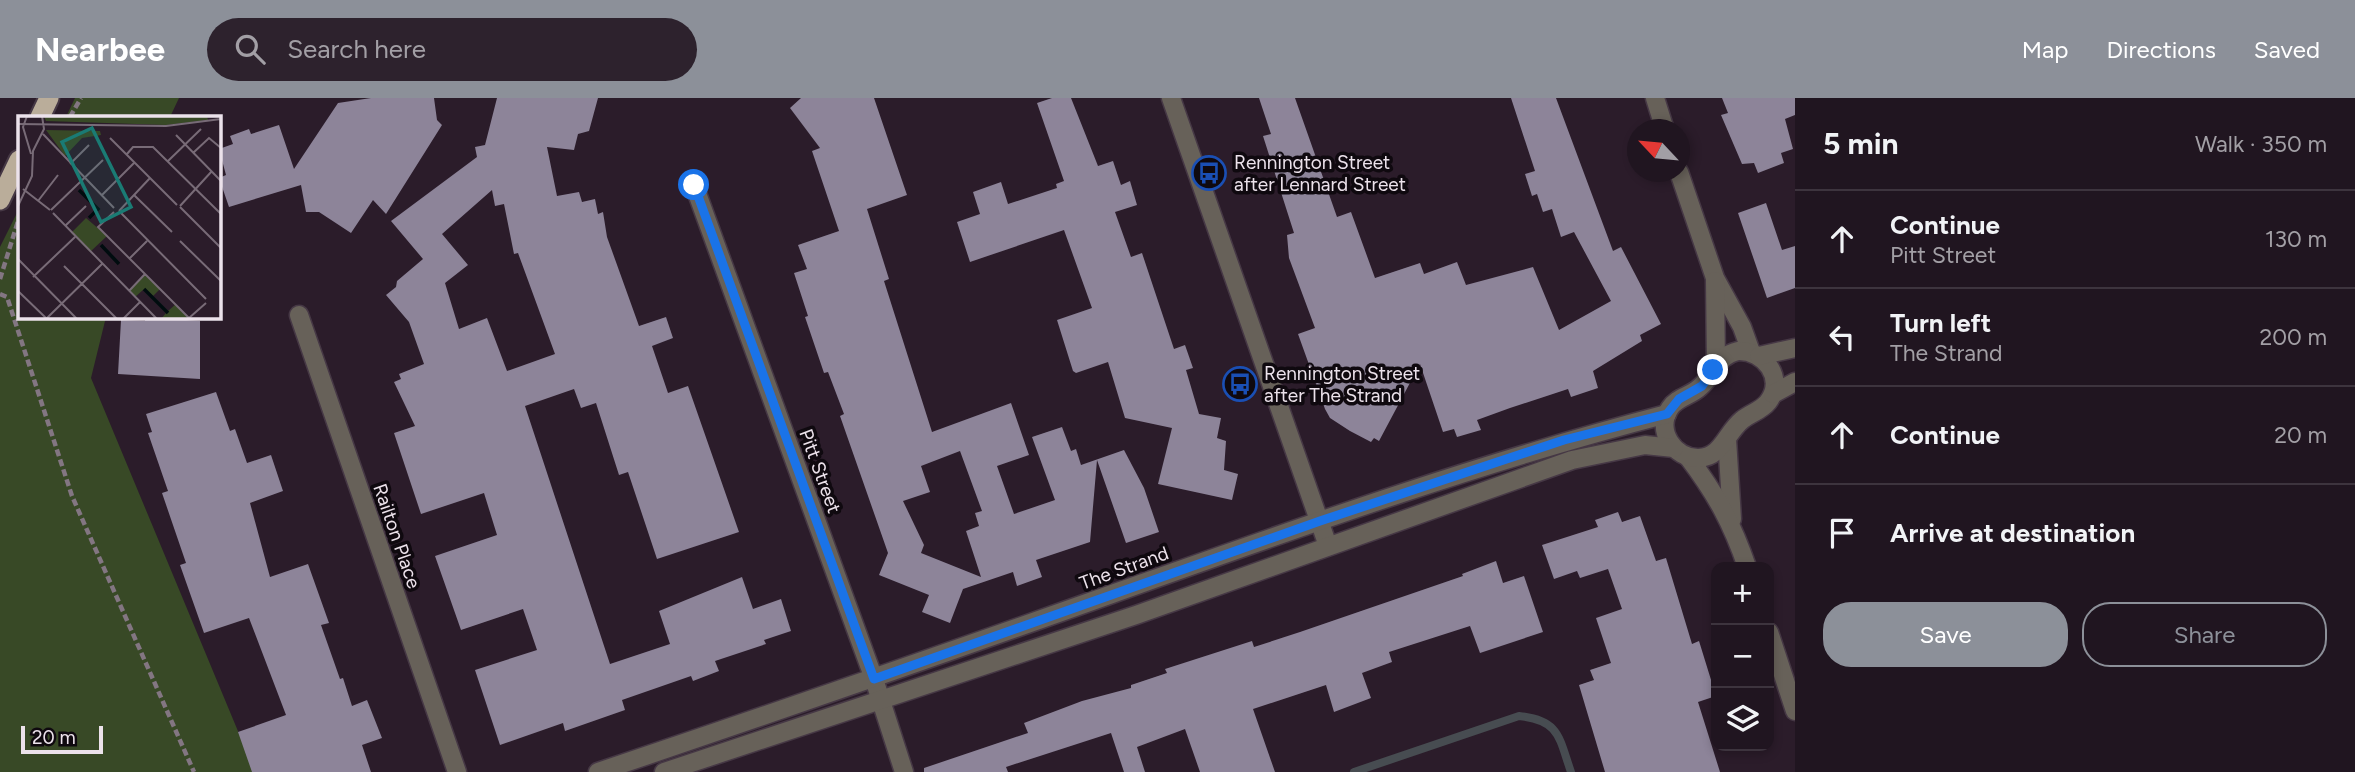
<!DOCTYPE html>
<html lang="en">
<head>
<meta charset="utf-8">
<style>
  :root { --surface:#201520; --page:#2d222d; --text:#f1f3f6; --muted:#a29fa5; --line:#3d343e; --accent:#8c9099 }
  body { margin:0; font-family:Figtree,sans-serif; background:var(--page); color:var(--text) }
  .controls { position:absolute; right:21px; bottom:21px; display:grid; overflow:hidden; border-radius:14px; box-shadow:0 4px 10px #0003 }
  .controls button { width:63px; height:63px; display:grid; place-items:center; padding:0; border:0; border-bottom:2px solid var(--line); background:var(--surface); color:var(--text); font:35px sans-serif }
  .compass { position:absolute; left:1627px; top:21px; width:63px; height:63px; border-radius:50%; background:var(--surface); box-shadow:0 4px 10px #0003; rotate:296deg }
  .scale { position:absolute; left:21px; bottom:18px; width:82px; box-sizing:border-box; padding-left:7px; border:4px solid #ece2eb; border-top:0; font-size:19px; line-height:24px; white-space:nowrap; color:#ece2eb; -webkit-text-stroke:5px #0f090f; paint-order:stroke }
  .stop { position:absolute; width:21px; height:21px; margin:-16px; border:5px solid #1a73e8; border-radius:50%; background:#fff }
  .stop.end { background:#1a73e8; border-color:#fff; box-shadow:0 2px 7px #0008 }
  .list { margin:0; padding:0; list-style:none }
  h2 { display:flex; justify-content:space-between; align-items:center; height:91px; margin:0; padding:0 28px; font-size:30px }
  h2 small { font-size:23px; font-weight:400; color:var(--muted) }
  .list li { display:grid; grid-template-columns:46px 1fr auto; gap:21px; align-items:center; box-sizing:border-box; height:98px; padding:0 28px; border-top:2px solid var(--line) }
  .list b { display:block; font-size:26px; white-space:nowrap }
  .list p { margin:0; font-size:23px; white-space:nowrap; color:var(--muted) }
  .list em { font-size:23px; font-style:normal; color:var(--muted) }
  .actions { display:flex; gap:14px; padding:21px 28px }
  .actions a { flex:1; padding:16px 0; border:2px solid var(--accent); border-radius:28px; text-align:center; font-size:24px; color:var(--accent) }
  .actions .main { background:var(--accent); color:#fff }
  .icon { flex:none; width:38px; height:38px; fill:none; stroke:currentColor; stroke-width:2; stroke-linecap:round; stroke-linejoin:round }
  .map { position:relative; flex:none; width:1795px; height:674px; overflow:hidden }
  header { display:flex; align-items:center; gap:42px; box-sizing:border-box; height:98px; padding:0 35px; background:var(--accent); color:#fff }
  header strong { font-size:33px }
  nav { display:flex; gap:38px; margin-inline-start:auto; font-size:24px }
  .search { width:490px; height:63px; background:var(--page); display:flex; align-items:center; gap:18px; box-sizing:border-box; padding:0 24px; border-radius:38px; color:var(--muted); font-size:26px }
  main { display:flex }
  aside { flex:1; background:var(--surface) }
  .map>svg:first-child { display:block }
  .green { fill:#384926 }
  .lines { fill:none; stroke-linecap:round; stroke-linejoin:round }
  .stream { stroke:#474c51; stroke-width:8 }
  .building { fill:#8d8499; fill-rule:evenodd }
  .minor-casing { stroke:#463845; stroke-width:21 }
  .tertiary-casing { stroke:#463845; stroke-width:21 }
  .trunk-casing { stroke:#463845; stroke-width:23 }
  .path { stroke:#837682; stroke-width:4.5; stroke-dasharray:7 3.5; stroke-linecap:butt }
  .minor { stroke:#676159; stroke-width:18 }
  .tertiary { stroke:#676159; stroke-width:18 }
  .trunk { stroke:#baad9a; stroke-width:19 }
  .route { stroke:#1a73e8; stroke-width:9 }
  .labels { text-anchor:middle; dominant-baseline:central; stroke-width:7; stroke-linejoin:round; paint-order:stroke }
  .poi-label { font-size:19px; fill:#ece2eb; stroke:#0f090f; text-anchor:start }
  .street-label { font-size:19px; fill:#ece2eb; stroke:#0f090f }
  .inset-river { fill:none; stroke:#000c0f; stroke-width:3.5 }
  .inset-road { fill:none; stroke:#786b77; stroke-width:2 }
  .view { fill:#1a7b74; fill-opacity:0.15; stroke:#1a7b74; stroke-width:3.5 }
  .inset-edge { fill:none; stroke:#ece2eb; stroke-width:3.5 }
</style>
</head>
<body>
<header>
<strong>Nearbee</strong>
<div class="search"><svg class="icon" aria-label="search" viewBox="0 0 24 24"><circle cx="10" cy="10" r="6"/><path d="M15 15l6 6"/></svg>Search here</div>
<nav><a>Map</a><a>Directions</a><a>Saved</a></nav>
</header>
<main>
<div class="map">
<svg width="1795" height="674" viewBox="0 0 1795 674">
  <rect width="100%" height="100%" fill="#2b1c2a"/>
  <g class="green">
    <polygon points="75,0 179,0 170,19 66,19"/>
    <polygon points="19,111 19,219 106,219 91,280 255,674 0,674 0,149"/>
  </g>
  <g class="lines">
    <path class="stream" d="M1354,674l165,-56c41,4 40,22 52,56"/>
  </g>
  <g class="building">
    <polygon points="371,0 434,0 437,22 442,27 386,116 373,102 351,135 319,114 306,114 301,87 229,109 219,80 226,77 219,51 233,46 230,38 249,31 251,36 279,27 294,71 338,5"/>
    <path d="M497,0h101l-9,33 -11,3 -4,16 -27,-3 10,49 22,-4 3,10 13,-3 3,15 5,-2 4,25 32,89 27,-9 7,21 -21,8 16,47 20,-7 51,146 -82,27 -29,-87 -9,3 -23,-72 -15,5 -7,-19 -49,17 85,258 60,-20 -11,-33 83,-34 11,32 28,-10 10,32 -27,9 2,4 -51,17 4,10 -26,10 -2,-5 -69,24 3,10 -60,21 -2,-8 -63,22 -25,-75 62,-20 -14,-41 -62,21 -26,-74 62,-21 -13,-42 -63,21 -27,-81 21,-7 -21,-44 7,-3 -2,-5 25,-10 -15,-42 -23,-27 10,-8 1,-6 26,-22 -32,-38 86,-64 -2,-10 10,-2zM492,92l3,16 9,-2 10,50 4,-1 37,101 -48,17 -20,-53 -28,11 -14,-46 23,-18 -26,-31z"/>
    <path d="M801,0h73l33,97 -40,14 22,70 -5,2 48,151 79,-29 18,52 -32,11 17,48 41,-14 -23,-63 30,-10 9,24 5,-2 5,16 43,-15 20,38 15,44 -33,11 -29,-83 -7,82 -54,18 6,17 -25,9 -4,-14 -50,17 -13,34 -28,-11 7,-17 -50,-20 9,-22 -48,-137 4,-2 -16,-42 -4,1 -19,-56 3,-1 -14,-43 13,-4 -9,-24 41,-14 -27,-80 8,-3 -30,-40zM960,353l22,60 -7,2 4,13 -13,5 15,46 -60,-24 3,-8 -21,-44 27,-9 -9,-26z"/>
    <polygon points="1052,0 1071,0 1098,68 1113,63 1121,87 1130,83 1137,107 1115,114 1131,159 1142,155 1174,251 1185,247 1193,270 1186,272 1199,316 1221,320 1217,340 1226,343 1224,372 1238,376 1232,402 1158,386 1172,330 1125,320 1108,264 1076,275 1073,273 1057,222 1092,210 1064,132 970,164 957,124 980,116 973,94 1001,84 1008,106 1057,90 1056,86 1064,83 1037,5"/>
    <polygon points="1259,0 1295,0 1337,119 1351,114 1375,180 1420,165 1424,176 1457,164 1466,187 1533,169 1559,232 1611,203 1574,134 1561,139 1552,111 1543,114 1537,96 1532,98 1525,76 1535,73 1511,0 1556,0 1613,153 1621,149 1661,226 1640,237 1642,243 1593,273 1598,290 1571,299 1568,291 1510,310 1477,322 1481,332 1457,339 1454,331 1443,334 1420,266 1379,343 1374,340 1371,344 1350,333 1330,320 1325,311 1298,236 1315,230 1289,160 1287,137 1294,135 1263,38 1271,36"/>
    <polygon points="1722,0 1795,0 1795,17 1785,21 1793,51 1781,55 1784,65 1758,75 1754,65 1742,66 1721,17 1728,15"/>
    <polygon points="1766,105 1782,152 1795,148 1795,190 1767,200 1738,115"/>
    <polygon points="145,219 200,223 200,281 118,276 121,222 145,223"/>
    <polygon points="216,294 230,333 235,331 247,365 271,357 283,393 250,405 270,479 308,466 329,525 321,527 340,581 343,580 352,608 367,602 382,640 362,647 371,674 252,674 238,634 286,617 249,520 204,535 180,467 186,465 162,395 168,393 148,335 152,334 146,316"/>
    <polygon points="1618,414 1622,424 1640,418 1656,463 1666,460 1692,546 1699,543 1716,598 1698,604 1720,674 1605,674 1579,587 1594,582 1590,572 1611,565 1596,520 1622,511 1608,471 1580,480 1577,473 1554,481 1542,447 1598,429 1595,422"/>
    <polygon points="1496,463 1503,485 1524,478 1543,534 1480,555 1470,528 1389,554 1392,564 1362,575 1371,600 1334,614 1326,587 1253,611 1275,674 1200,674 1185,631 1137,649 1145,674 1124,674 1111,635 1006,669 1008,674 924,674 924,670 1028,635 1024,625 1082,603 1131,590 1131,587 1167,575 1165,571 1252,543 1254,549 1300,534 1463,478 1462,476"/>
  </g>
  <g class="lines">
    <g class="minor-casing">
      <g id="minor">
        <polyline points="1171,0 1328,448"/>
        <polyline points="1655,0 1665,32"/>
        <polyline points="1679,74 1715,180 1742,229 1751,254"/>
        <polyline points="694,87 874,581 904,674"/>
        <polyline points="1715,183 1716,266"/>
        <polyline points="299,217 457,674"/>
        <polyline points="1727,341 1732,421"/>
        <path d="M1688,359c28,37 44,66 59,110"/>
        <polyline points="1769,534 1795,613"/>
      </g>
    </g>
    <g class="tertiary-casing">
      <g id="tertiary">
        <path d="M1738,253c26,-1 48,27 30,51 -7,9 -18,11 -26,18 -16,13 -20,37 -43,38 -25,1 -44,-28 -29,-50 7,-11 21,-12 30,-21 15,-13 16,-31 38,-36z"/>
        <polyline points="1759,258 1795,250"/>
        <polyline points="1773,296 1795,284"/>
        <path d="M598,674c172,-58 343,-117 514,-178 183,-65 366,-131 555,-180"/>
        <polyline points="664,674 1136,517 1572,362 1645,347 1674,350"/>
      </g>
    </g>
    <g class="trunk-casing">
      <g id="trunk">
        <polyline points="40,19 49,0"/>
        <polyline points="0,102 19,62"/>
      </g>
    </g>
    <g class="path">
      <polyline points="70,19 81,0"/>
      <polyline points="0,181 19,120"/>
      <polyline points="0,196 7,199 72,398 194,674"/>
    </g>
    <use href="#minor" class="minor"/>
    <use href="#tertiary" class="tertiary"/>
    <use href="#trunk" class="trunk"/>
  </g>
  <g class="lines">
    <polyline class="route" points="694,87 874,581 1320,423 1564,342 1667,316 1679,301 1702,288 1713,272"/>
  </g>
  <defs>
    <g id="bus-ring" transform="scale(1.75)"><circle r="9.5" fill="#0f090f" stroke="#1a4fb4" stroke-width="1.5"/><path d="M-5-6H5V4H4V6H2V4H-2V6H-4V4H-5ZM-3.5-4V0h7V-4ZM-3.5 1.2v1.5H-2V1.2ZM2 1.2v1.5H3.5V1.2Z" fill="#1a4fb4"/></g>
  </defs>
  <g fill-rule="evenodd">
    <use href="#bus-ring" x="1209" y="75"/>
    <use href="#bus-ring" x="1240" y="286"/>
  </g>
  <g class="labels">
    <g class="poi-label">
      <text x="1234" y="64">Rennington Street<tspan x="1234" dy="22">after Lennard Street</tspan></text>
      <text x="1264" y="275">Rennington Street<tspan x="1264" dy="22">after The Strand</tspan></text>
    </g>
    <g class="street-label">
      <text transform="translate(820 373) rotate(70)">Pitt Street</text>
      <text transform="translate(397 438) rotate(71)">Railton Place</text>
      <text transform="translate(1124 470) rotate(-20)">The Strand</text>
    </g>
  </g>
  <g transform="translate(18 18)">
    <rect width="203" height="203" fill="#2b1c2a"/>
    <path d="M26,0h163l1,4 -42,5 -120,-4zM28,14l54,1 1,4 -19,3 -17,18zM68,102l21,18 -17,16 -19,-19zM127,158l15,15 -7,7 15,15 8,-7 13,15h-28l5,-6 -23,-23 -8,7 -6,-6z" fill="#384926"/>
    <path class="inset-river" d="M61,74l19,19 -9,9M83,129l18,19M126,173l24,24"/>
    <path class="inset-road" d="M9,0l-4,11 8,27M0,8l148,2 55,-7M25,18l71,74M158,19l45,46M92,22l67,67M175,37l16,-15 12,10M109,38l6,-7h20l68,67M150,45l33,-32M52,48l19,-19M5,73l27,21M116,79l38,37M83,80l34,-34M20,85l20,-26M0,90l14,-30 1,-25 11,-22 -2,-13M162,90l32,-35M162,91l41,41M33,94l52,-50M101,95l87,88M101,95l31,-33M96,96l-16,15 91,91M35,97l104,106M47,110l21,-20M162,125l41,40M112,142l17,-17M0,143l59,60M46,150l53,53M15,161l42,-40M0,175l29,28M111,175l16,-17M171,202l17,-15M28,203l56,-55M105,203l17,-17"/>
    <path class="view" d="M74,12l39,79 -30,15 -39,-80z"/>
    <rect width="203" height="203" class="inset-edge"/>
  </g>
</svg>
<div class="controls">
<button>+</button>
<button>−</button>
<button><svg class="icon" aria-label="layers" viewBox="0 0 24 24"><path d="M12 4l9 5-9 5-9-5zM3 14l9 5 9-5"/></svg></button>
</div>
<svg class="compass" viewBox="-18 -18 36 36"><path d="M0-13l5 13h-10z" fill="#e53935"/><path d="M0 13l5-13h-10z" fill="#a29fa5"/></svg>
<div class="scale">20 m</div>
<div class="stop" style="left:694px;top:87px"></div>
<div class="stop end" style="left:1713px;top:272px"></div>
</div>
<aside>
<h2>5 min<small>Walk · 350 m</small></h2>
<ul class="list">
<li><svg class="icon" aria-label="ahead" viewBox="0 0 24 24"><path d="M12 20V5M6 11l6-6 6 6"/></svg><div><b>Continue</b><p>Pitt Street</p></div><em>130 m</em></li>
<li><svg class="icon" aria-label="left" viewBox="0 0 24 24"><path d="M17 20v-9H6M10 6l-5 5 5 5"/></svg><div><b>Turn left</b><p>The Strand</p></div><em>200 m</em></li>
<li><svg class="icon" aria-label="ahead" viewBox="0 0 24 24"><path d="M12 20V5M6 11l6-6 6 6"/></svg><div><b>Continue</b></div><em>20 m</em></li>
<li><svg class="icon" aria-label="arrive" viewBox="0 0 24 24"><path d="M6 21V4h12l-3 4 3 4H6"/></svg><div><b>Arrive at destination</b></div></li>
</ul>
<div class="actions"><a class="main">Save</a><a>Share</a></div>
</aside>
</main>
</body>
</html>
